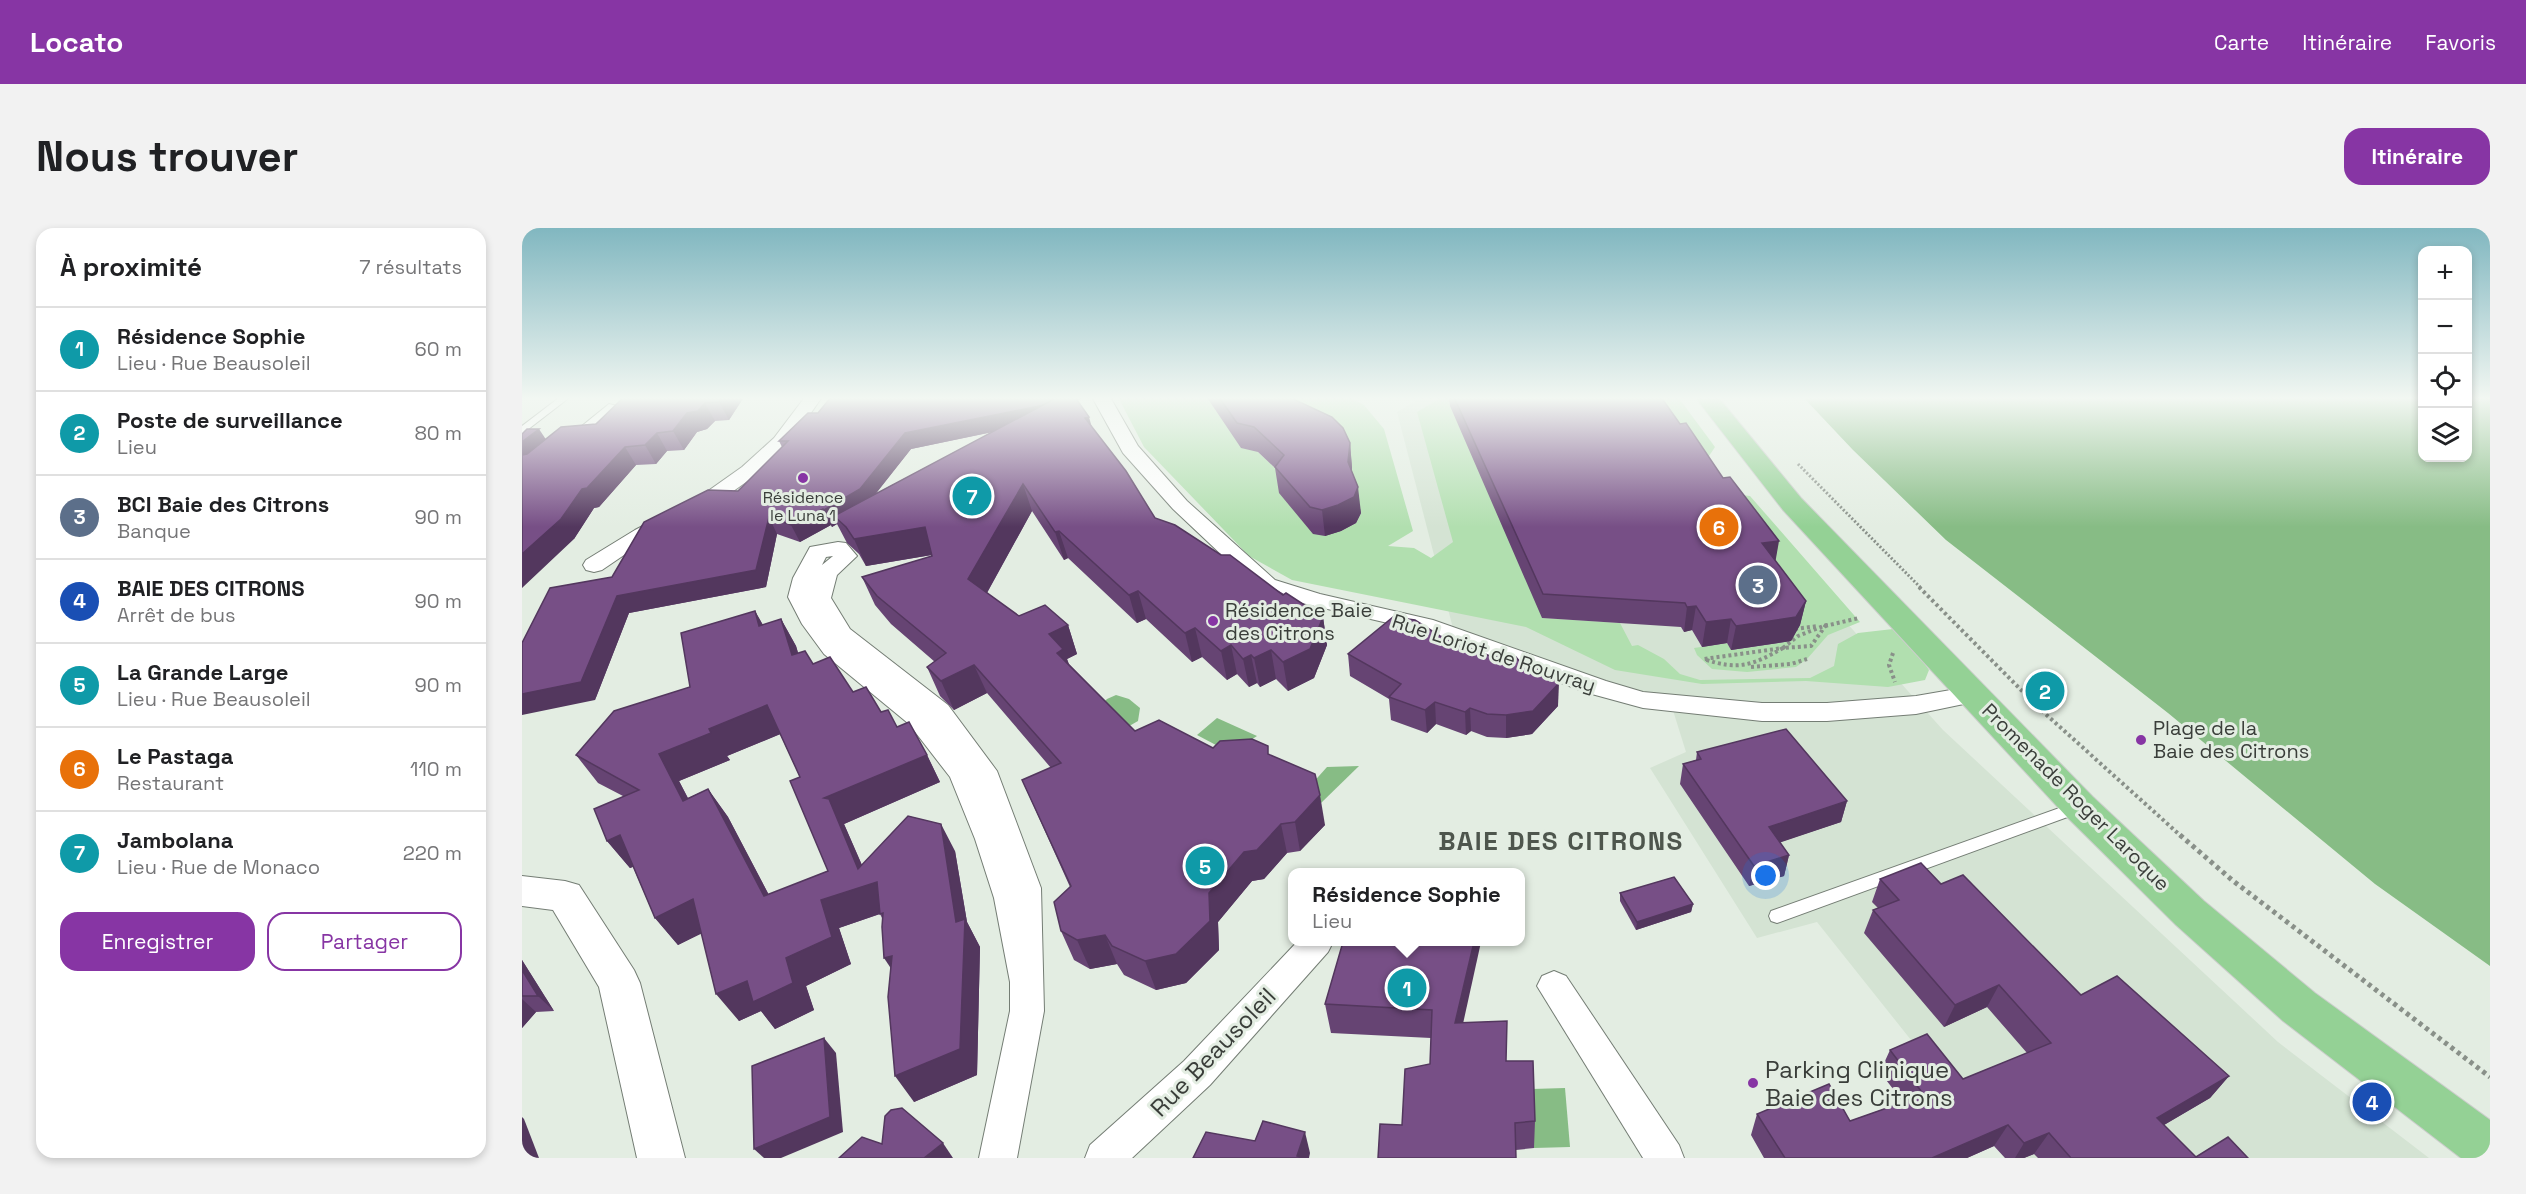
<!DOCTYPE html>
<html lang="fr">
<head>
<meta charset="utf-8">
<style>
  :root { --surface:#fff; --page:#f2f2f2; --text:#202124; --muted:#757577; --line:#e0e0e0; --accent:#8735a4 }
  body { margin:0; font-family:"Space Grotesk",sans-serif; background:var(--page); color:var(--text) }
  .controls { position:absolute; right:18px; top:18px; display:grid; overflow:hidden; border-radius:12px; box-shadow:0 3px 9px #0003 }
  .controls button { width:54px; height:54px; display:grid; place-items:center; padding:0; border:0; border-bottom:2px solid var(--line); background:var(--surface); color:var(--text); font:30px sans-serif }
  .you { position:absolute; left:1244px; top:648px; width:21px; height:21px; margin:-15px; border:4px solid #fff; border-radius:50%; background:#1a73e8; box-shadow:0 0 0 9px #1a73e833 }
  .badge { display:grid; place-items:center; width:39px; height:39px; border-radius:50%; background:var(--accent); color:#fff; font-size:20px; font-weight:700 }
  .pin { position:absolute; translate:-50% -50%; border:3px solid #fff; box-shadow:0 2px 6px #0006 }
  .popup { position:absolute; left:766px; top:640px; width:237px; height:78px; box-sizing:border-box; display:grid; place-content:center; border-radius:12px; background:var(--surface); filter:drop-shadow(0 2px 4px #0005); font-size:20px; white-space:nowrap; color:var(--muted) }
  .popup b { font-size:22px; color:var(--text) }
  .popup::after { content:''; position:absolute; left:50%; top:100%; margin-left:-12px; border:12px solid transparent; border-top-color:var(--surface) }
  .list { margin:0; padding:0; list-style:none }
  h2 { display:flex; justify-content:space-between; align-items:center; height:78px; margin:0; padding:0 24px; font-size:26px }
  h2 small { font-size:20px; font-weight:400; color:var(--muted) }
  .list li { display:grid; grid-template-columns:39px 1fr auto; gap:18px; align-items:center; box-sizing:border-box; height:84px; padding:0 24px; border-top:2px solid var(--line) }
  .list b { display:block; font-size:22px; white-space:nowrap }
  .list p { margin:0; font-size:20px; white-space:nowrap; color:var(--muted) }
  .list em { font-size:20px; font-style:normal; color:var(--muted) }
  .actions { display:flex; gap:12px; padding:18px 24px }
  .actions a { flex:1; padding:14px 0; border:2px solid var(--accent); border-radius:18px; text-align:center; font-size:21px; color:var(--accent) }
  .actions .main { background:var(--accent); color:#fff }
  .icon { flex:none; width:33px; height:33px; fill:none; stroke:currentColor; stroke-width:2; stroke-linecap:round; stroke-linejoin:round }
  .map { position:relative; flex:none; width:1968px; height:930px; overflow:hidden; border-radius:18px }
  header { display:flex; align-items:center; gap:36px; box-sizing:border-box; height:84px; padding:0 30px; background:var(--accent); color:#fff }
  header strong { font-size:28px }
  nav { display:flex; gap:33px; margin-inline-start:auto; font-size:21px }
  .intro { display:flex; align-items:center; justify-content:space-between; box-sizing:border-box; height:144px; padding:0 36px }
  h1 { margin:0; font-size:42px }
  .button { padding:15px 27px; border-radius:18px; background:var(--accent); color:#fff; font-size:21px; font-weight:700 }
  main { display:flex; gap:36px; padding:0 36px }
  aside { flex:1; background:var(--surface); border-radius:18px; box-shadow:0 3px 9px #0003 }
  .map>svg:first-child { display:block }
  .built { fill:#d4e3d3 }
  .green { fill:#b1dfaf }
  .water { fill:#87bc85 }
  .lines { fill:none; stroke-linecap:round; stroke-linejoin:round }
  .service-casing { stroke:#747d74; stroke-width:2 }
  .minor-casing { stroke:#747d74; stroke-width:2 }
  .tertiary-casing { stroke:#747d74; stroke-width:2 }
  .primary-casing { stroke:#cccdcc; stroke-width:2 }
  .path-far2 { stroke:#899089; stroke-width:3; stroke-dasharray:2 2; stroke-linecap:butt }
  .path-far1 { stroke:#899089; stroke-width:4; stroke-dasharray:3 3; stroke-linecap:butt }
  .path { stroke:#899089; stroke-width:5; stroke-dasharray:4 4; stroke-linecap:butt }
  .service { fill:#fff; fill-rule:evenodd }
  .minor { fill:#fff; fill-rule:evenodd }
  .tertiary { fill:#fff; fill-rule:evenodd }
  .primary { fill:#94d195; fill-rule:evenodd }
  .wall { fill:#664473; fill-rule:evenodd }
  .shaded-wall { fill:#53375e }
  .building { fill:#774f86; stroke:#53375e; stroke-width:1.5; fill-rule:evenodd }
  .poi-dot { fill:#8735a4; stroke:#e3ede2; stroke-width:2 }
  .labels { text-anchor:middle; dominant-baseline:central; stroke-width:6; stroke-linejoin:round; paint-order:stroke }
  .far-poi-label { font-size:16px; fill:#3a3e3a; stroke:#e3ede2 }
  .poi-label { font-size:20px; fill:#3a3e3a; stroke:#e3ede2; text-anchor:start }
  .street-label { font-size:20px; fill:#3a3e3a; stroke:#e3ede2 }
  .near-street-label { font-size:24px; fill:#3a3e3a; stroke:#e3ede2 }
  .near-poi-label { font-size:24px; fill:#3a3e3a; stroke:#e3ede2; text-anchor:start }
  .district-label { font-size:26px; font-weight:bold; letter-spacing:1.5px; fill:#4e564d; stroke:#e3ede2 }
</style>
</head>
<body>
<header>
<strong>Locato</strong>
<nav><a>Carte</a><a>Itinéraire</a><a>Favoris</a></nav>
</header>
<div class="intro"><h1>Nous trouver</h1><a class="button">Itinéraire</a></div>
<main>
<aside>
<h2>À proximité<small>7 résultats</small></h2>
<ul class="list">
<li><span class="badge" style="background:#0f9aa8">1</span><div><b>Résidence Sophie</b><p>Lieu · Rue Beausoleil</p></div><em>60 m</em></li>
<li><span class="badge" style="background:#0f9aa8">2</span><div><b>Poste de surveillance</b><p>Lieu</p></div><em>80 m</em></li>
<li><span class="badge" style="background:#5c6f8a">3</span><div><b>BCI Baie des Citrons</b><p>Banque</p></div><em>90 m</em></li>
<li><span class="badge" style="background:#1a4fb4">4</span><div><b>BAIE DES CITRONS</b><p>Arrêt de bus</p></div><em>90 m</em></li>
<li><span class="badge" style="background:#0f9aa8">5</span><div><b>La Grande Large</b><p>Lieu · Rue Beausoleil</p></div><em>90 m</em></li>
<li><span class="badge" style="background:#e8710a">6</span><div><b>Le Pastaga</b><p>Restaurant</p></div><em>110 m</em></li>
<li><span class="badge" style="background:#0f9aa8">7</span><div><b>Jambolana</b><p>Lieu · Rue de Monaco</p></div><em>220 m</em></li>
</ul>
<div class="actions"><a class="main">Enregistrer</a><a>Partager</a></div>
</aside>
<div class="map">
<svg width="1968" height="930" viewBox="0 0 1968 930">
  <rect width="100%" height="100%" fill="#e3ede2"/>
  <polygon class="built" points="900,169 1142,169 1177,223 1287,353 1421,502 1756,814 1907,930 1483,930 1295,694 1235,710 1128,540 1164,524 1149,476 933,408 875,184"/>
  <g class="green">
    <polygon points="596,169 686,171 736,224 819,303 834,295 839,285 758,169 828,169 842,177 862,201 891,303 866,318 892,320 909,330 931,314 895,184 920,169 940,169 1020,390 1098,395 1110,418 1116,417 1142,431 1158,446 1178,452 1288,450 1312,438 1316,416 1336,405 1371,401 1387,413 1407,442 1403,452 1366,459 1284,453 1180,456 1093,442 1004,399 770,352 727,328 622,219"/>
    <polygon points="1111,169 1156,169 1193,219 1187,228 1155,232"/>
    <polygon points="1204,265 1228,268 1338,394 1306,407 1285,431 1274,439 1225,444 1190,441 1175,427 1172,420 1205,415 1210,422 1269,413"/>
  </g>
  <g class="water">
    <polygon points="1281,169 1900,169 1900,230 1946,230 1946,169 1968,169 1968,738 1853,656 1646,485 1424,312 1331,222"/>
    <polygon points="594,467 607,471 618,480 616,493 595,505 577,479 585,471"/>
    <polygon points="695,490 735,508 709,525 675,507"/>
    <polygon points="837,538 798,576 780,567 805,539"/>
    <polygon points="1043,860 1048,919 1012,920 1010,861"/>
  </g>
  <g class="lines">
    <g class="service-casing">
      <g id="service">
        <polygon points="38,169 48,169 0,206 0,198"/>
        <polygon points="87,176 95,178 56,210 50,210 50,206"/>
        <polygon points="1557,573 1562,575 1565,579 1562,583 1255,695 1249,693 1247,688 1249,683"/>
      </g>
    </g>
    <g class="minor-casing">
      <g id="minor">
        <polygon points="283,169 300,169 266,218 234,247 193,276 127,310 80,342 72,344 64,342 61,337 64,332 113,302 179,268 220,239 252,210"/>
        <polygon points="570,169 588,169 616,218 665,273 753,352 798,366 911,392 1084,453 1121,464 1240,475 1305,475 1394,468 1452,458 1461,460 1465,466 1461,472 1394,486 1305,493 1240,493 1121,480 1066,465 896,402 784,376 737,362 651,281 601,225"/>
        <path d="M316,314l8,1 11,13 -20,19 -6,23 19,31 98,76 49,66 44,117 3,123 -27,147h-38l31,-147v-29l-16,-84 -19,-59 -25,-62 -41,-53 -85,-70 -22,-30 -14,-27 5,-19 17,-31zM311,328l-11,9 4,-8z"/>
        <polygon points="775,714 811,714 806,724 688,857 610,930 563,930 568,917 662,833"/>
        <polygon points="1032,743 1044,748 1157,917 1162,930 1121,930 1015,758 1020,748"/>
      </g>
    </g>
    <g class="tertiary-casing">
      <polygon id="tertiary" points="0,648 43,653 57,657 112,742 118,755 163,930 115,930 77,759 31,682 0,678"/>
    </g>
    <g class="primary-casing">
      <polygon id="primary" points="1173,169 1196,169 1279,270 1571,569 1682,673 1793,765 1968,892 1968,930 1939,930 1761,793 1654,697 1545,589 1261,282"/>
    </g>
    <polyline class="path-far2" points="1276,236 1399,360"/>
    <g class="path-far1">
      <polyline points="1397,359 1518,481 1659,608"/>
      <polygon points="1304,397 1289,418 1261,420 1276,408"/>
      <polyline points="1303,398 1337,390"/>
      <polyline points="1273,401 1296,398"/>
      <path d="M1261,420c-30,17 -45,23 -79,11z"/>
      <polyline points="1371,425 1367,437 1373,454"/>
      <polyline points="1229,439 1269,436 1285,431"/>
    </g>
    <polyline class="path" points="1658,607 1710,652 1968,849"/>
    <use href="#service" class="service"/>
    <use href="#minor" class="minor"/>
    <use href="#tertiary" class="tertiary"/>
    <use href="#primary" class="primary"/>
  </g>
  <g class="wall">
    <polygon points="102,169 222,169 207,192 193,193 185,201 175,204 162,222 145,223 134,236 114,237 77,279 72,280 52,311 24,211 74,196"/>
    <path d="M309,169h249l1,2 -4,1 14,26 64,92 168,99 4,28 -13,33 -26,13 -12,-12 -16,8 -3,-4 -8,4 -12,-13 -10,6 -25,-23 -10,5 -46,-43 -9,4 -69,-65 -4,2 -32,-49 -45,82 32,23 49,9 9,29 -10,5 2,5 66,67 78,17 57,7 55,70 -25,26 -13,2 -23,26 -12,2 -34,41 1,28 -33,33 -30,7 -32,-15 -7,-11 -27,5 -16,-9 -13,-29 9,-44 -48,-107 29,-12 -64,-75 -33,17 -14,-14 -13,-29 8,-5 -44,-38 -16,-19 -13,-28 70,-21v-1l-66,11 -7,-12 -12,-11 -10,-19 -5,3 -1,-2 -31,17 -23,-8 -11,53 -137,26 -34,87 17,-123 126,-86 44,-44 -3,-6 39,-28zM471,204l-118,62 36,-45z"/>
    <polygon points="674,169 768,169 828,215 830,240 830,244 839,285 834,295 819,303 803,308 791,306 757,265 753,240 736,224 719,220 686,171"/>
    <polygon points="927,169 1139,169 1253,333 1284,373 1278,397 1269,413 1209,422 1205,415 1180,419 1170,402 1162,404 1159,399 1020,390 928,178"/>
    <path d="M233,383l8,14 18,-6 15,27 2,7 83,59 16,15 30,28 13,27 -96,42 18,41 93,-14 12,71 13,25 -3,128 -63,27 -32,-184 -2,-4 -41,14 12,36 -45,22 8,24 -39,19 -14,-18 -22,10 -38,-88 -23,12 -23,-27 -22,-51 -3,1 -23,-27 16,-45 -25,-13 -22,-28 114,-68zM258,506l20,43 28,94 -59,24 -41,-78 -20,-28 -20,9 -9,-17 51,-21 -3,-4z"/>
    <polygon points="918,408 968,428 999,435 1036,478 1010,506 984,510 965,509 949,503 944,507 914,496 905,505 869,492 867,471 828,448 826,426"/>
    <polygon points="1175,524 1325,573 1319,594 1258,614 1267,627 1262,648 1227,658 1158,556 1161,536 1174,532"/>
    <polygon points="1358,651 1419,656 1559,767 1707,848 1688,870 1642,897 1674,929 1726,930 1516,930 1512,926 1502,930 1483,930 1472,918 1445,930 1242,930 1229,907 1235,886 1328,893 1381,874 1358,844 1368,822 1441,851 1505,825 1465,779 1422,799 1342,705 1351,682 1356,680 1350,674"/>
    <polygon points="1098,665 1171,676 1169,684 1114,702 1098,673"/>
    <polygon points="821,714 941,794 985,833 1013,893 1012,920 994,922 880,897 908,836 909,810 809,805 803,776"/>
    <polygon points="0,732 32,783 14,784 0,800"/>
  </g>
  <g class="shaded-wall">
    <polygon points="200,169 222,169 207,192 197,174"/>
    <polygon points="545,169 558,169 559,171 551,173 555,186 389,221 345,277 312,288 315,296 310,299 302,282 383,205"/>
    <polygon points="183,175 193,193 185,201 175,204 162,222 151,203 165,185"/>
    <polygon points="567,189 574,214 563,190"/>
    <polygon points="17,201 29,219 0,240 0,214"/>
    <polygon points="135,205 145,223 134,236 123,217"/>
    <polygon points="828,215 830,240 828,260 826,234"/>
    <polygon points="103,219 114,237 77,279 72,280 52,311 0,360 0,326 60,261"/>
    <polygon points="501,256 510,283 457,379 446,351"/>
    <polygon points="836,259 839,285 834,295 819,303 803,308 800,282"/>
    <polygon points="301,281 309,297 278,314 269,297"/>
    <polygon points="247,289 255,306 244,359 107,385 73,472 0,487 0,466 95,368"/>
    <polygon points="403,299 415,326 344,338 332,311"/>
    <polygon points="537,303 546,330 542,332 533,304"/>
    <polygon points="1257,313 1253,336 1240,315"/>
    <polygon points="616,363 624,391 615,395 607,367"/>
    <polygon points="1284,373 1278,397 1269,413 1209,422 1214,398"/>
    <polygon points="1174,378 1170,402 1162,404 1165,379"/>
    <polygon points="233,383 248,410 237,398"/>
    <polygon points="801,389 805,417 792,450 766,463 761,434"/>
    <polygon points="259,391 274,418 285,454 270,427"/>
    <polygon points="1209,391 1205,415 1180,419 1184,394"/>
    <polygon points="546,397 555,426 545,431 551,450 545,453 527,406"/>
    <polygon points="673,400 680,429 670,434 663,405"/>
    <polygon points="709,417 715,446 705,452 699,423"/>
    <polygon points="749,422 754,451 738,459 732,430"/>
    <polygon points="729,427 735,455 727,459 721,431"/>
    <polygon points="452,437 465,465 432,482 419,453"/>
    <polygon points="1037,455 1036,478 1010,506 984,510 984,487"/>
    <polygon points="913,474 914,496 905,505 903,482"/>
    <polygon points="245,477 261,505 205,528 208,532 157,553 181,600 161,573 137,526 187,501"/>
    <polygon points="948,480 949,503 944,507 943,484"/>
    <polygon points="405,527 418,554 322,596 348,656 355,654 372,681 317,700 329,736 284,758 292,782 253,801 239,783 217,793 194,766 264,730 299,672 336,641 302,570"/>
    <polygon points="186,561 206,589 262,696 242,668"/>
    <polygon points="798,567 803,597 778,623 773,594"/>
    <polygon points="1325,573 1319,594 1242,620 1247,599"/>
    <polygon points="419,596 433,623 445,694 458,719 455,847 392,874 373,848 434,694"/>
    <polygon points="759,596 765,625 742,651 730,653 696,694 697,722 664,755 634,762 623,733 722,624"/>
    <polygon points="98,607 120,635 108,640 85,613"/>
    <polygon points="1267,627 1262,648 1227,658 1232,638"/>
    <polygon points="171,671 193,699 156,717 133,690"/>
    <polygon points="1171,676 1169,684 1114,702 1115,694"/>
    <polygon points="583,707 595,736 568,741 555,712"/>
    <polygon points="952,714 959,714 935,823 933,795"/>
    <polygon points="370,728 380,757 362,730"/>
    <polygon points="0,732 32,783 16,768 0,742"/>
    <polygon points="1477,757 1465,779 1422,799 1433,777"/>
    <polygon points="0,771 14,784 0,800"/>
    <polygon points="302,810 314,825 321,904 259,930 242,930 232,921"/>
    <polygon points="1707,848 1688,870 1618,911 1635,890"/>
    <polygon points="0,889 2,891 17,930 4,930 0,919"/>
    <polygon points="1486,897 1472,918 1445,930 1410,930"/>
    <polygon points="783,904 788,925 787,930 775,930 775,928"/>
    <polygon points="1527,905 1512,926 1502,930 1493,930 1502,915"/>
    <polygon points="421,915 431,930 402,930"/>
  </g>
  <g class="building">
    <polygon points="102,169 200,169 197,174 183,175 176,183 165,185 151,203 135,205 123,217 103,219 65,260 60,261 39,291 0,326 0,227 5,226 39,199 74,196"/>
    <polygon points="309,169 536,169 522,177 383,205 338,261 302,282 301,281 269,297 247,289 234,342 95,368 59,454 0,466 0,415 28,360 90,349 122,294 186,262 216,263 266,213 257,213 286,185 296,185"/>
    <polygon points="536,169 553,169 567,189 563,190 604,243 633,290 653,297 699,327 708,327 761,367 764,365 801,389 788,421 761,434 749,422 732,430 729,427 721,431 709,417 699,423 673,400 663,405 616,363 607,367 537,303 533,304 501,256 446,351 497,388 523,377 546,397 527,406 541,421 535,425 613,503 637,492 691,520 698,513 730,511 746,518 746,526 793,546 798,567 773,594 759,596 735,622 722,624 687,665 688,693 654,726 623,733 590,718 583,707 555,712 539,703 532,674 549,658 500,552 539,535 452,437 419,453 405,439 424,425 355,368 340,349 410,328 403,299 332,311 324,299 312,288"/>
    <polygon points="697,169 767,169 810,189 821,200 828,215 826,234 836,259 832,269 816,277 800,282 788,279 753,239 762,227 732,199 715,195"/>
    <polygon points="932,169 1139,169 1158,196 1164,195 1201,250 1208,249 1257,313 1240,315 1284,373 1274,389 1214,398 1209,391 1184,394 1174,378 1165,379 1163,375 1021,366"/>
    <polygon points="5,201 17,201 0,214 0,206"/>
    <path d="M233,383l4,15 22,-7 11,36 13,-4 8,13 17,-7 23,35 13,-5 15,25 7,-2 9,17 12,-5 18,33 -103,43 5,1 29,70 50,-53 33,8 15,98 9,-3 -5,130 -65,27 -7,-79 4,-41 -8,2 -2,-31 1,-14 -3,1 -3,-32 -56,18 11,37 -46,21 7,25 -40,19 -6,-21 -31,13 -23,-95 -38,19 -35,-83 -13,6 -13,-32 45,-19 -63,-35 38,-44 76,-24 -9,-54zM245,477l33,72 -10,4 38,90 -64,25 -56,-107 -25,12 -24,-47 52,-21 -2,-4z"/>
    <polygon points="871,389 893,392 918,408 968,428 994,429 999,435 1009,437 1037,455 1011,483 984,487 965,486 948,480 943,484 913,474 903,482 867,469 879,456 826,426"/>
    <polygon points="1264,501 1325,573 1247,599 1267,627 1232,638 1161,536 1179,531 1175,524"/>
    <polygon points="1399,635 1419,656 1441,647 1559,767 1595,748 1707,848 1635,890 1674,929 1706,909 1726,930 1549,930 1527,905 1502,915 1486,897 1410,930 1263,930 1235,886 1307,856 1328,893 1402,867 1368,822 1405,806 1441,851 1529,815 1477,757 1433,777 1351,682 1377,672 1358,651"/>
    <polygon points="1152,649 1171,676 1115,694 1098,665"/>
    <polygon points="821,714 952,714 933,795 985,793 984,833 1011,833 1013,893 993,895 994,930 856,930 858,896 880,897 883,841 908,836 910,782 803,776"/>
    <polygon points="0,742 16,768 0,768"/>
    <polygon points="302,810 308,889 232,921 230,838"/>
    <polygon points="380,880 421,915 402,930 317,930 340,909 360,916 363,888 369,882"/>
    <polygon points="741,893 783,904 775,928 783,930 671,930 684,904 733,913"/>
    <polygon points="0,919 4,930 0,930"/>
  </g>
  <linearGradient id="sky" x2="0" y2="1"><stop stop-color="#81b7c0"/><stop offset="0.57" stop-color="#f2f7f2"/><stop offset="1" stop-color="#f2f7f2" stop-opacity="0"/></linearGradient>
  <rect width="1968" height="299" fill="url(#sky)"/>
  <g class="poi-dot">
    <circle cx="281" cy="250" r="6"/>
    <circle cx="691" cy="393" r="6"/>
    <circle cx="1619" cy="512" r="6"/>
    <circle cx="1231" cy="855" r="6"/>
  </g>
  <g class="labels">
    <g class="far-poi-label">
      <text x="281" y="269">Résidence<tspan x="281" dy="18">le Luna 1</tspan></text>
    </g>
    <g class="poi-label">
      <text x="703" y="382">Résidence Baie<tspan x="703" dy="23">des Citrons</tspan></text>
      <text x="1631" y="500">Plage de la<tspan x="1631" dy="23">Baie des Citrons</tspan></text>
    </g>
    <g class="street-label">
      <text transform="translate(972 425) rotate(18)">Rue Loriot de Rouvray</text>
      <text transform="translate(1554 569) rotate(45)">Promenade Roger Laroque</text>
    </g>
    <g class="near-street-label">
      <text transform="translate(691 824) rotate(-46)">Rue Beausoleil</text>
    </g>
    <g class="near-poi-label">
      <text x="1243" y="841">Parking Clinique<tspan x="1243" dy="28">Baie des Citrons</tspan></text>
    </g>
    <g class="district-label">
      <text x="1039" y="613">BAIE DES CITRONS</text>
    </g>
  </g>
</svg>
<div class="controls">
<button>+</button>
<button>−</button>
<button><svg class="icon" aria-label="locate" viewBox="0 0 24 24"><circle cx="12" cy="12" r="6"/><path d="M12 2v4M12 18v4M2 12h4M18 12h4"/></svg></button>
<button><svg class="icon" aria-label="layers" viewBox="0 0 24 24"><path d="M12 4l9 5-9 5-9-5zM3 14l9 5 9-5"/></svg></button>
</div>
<div class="you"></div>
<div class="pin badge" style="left:885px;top:760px;background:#0f9aa8">1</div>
<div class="popup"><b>Résidence Sophie</b>Lieu</div>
<div class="pin badge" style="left:1523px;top:463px;background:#0f9aa8">2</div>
<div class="pin badge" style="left:1236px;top:357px;background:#5c6f8a">3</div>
<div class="pin badge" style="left:1850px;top:874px;background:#1a4fb4">4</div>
<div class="pin badge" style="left:683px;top:638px;background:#0f9aa8">5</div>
<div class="pin badge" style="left:1197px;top:299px;background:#e8710a">6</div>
<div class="pin badge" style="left:450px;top:268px;background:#0f9aa8">7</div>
</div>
</main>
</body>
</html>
